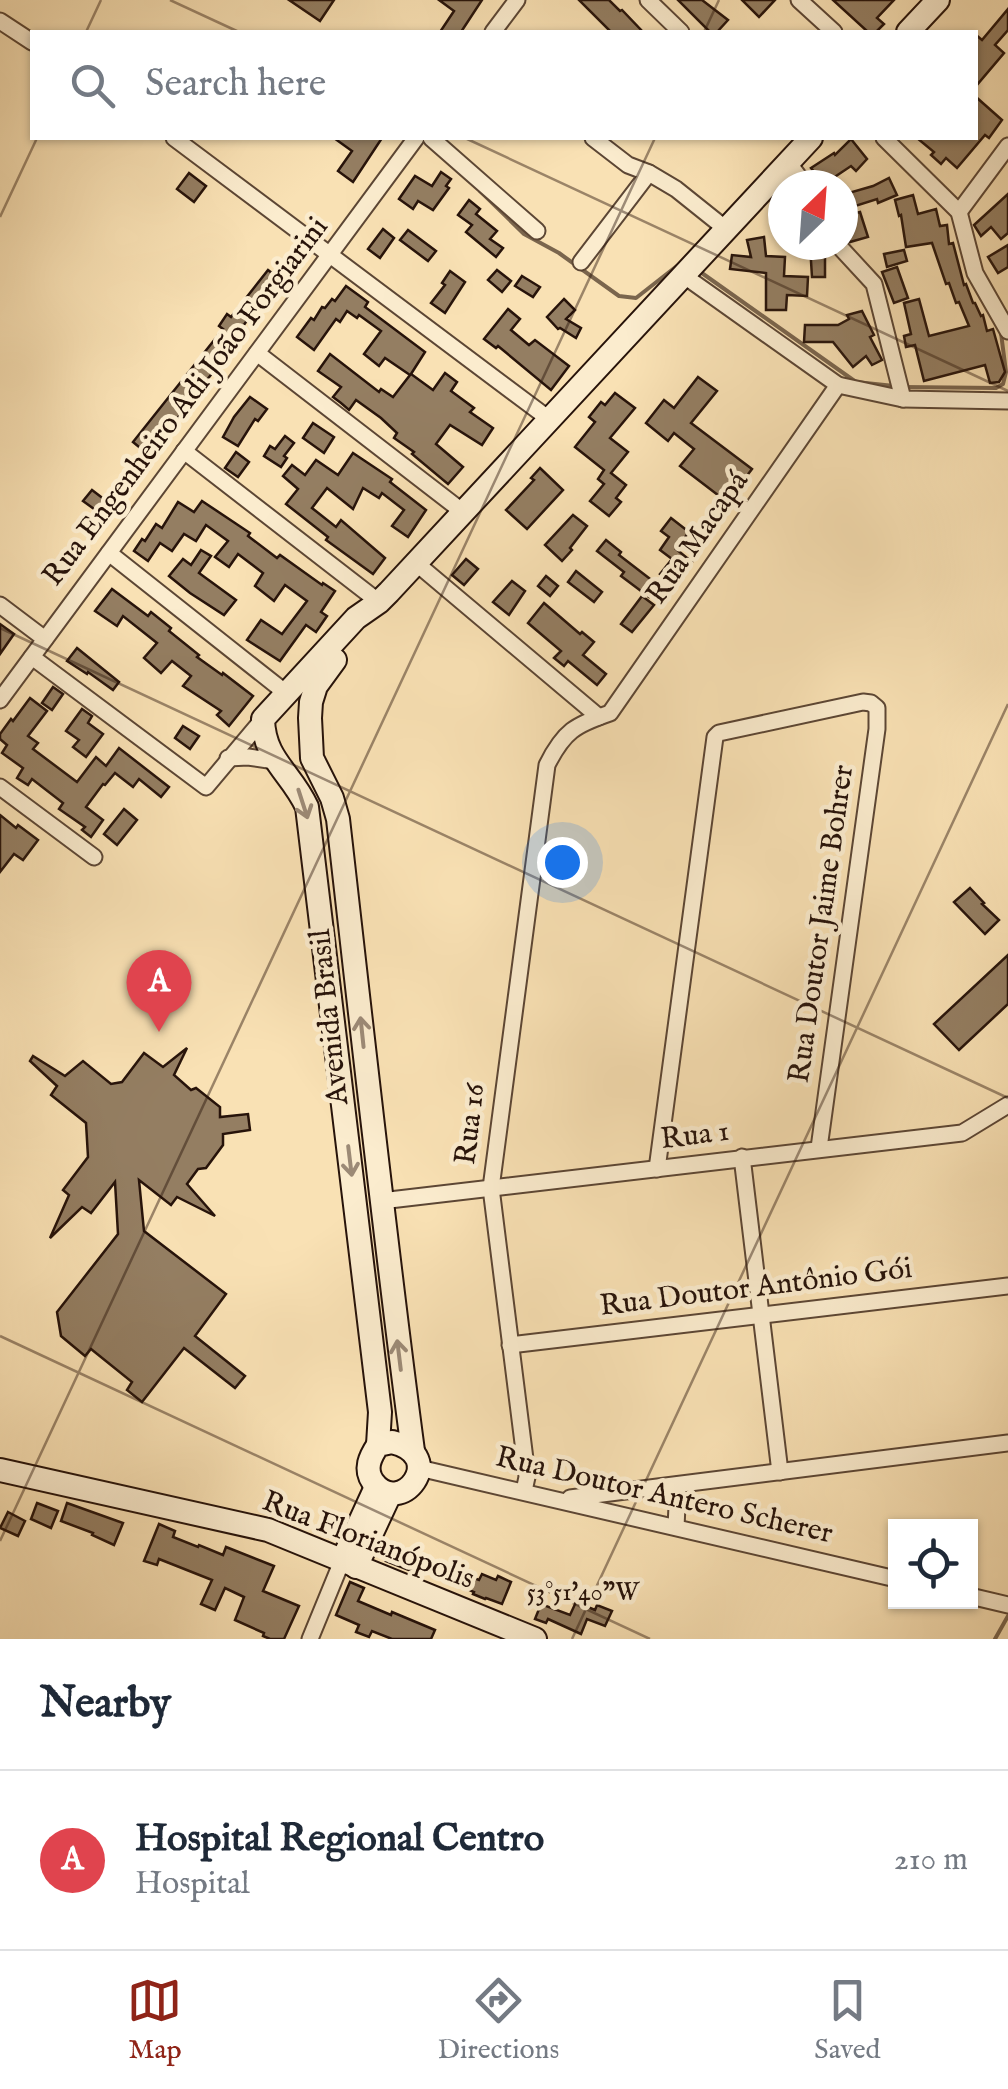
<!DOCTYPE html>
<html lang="en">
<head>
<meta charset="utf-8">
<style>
  :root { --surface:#fff; --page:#f6f6f7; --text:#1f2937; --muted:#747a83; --line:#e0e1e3; --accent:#8f2418 }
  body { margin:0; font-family:"IM FELL English",serif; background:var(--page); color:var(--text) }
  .controls { position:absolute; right:30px; bottom:30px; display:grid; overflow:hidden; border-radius:0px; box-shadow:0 2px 8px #0004 }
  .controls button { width:90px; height:90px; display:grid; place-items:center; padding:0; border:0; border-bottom:2px solid var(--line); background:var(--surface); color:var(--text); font:50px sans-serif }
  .compass { position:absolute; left:768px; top:170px; width:90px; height:90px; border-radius:50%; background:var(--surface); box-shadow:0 2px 8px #0004; rotate:25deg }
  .you { position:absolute; left:562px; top:862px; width:35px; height:35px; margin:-25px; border:8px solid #fff; border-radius:50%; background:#1a73e8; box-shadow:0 0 0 15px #1a73e833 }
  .badge { display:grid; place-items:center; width:65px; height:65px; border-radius:50%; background:var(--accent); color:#fff; font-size:32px; font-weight:700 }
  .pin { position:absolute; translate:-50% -82px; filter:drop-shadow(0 2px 5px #0008) }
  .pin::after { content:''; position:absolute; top:52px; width:35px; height:30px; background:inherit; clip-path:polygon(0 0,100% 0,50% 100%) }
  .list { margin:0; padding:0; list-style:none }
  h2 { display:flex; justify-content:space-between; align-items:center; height:130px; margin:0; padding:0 40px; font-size:42px }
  h2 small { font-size:32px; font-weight:400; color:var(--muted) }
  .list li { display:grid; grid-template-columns:65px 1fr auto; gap:30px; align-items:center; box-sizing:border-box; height:180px; padding:0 40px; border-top:2px solid var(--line) }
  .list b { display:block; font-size:38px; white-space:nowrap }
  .list p { margin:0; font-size:32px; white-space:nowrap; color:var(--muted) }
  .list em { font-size:32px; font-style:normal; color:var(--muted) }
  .icon { flex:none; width:55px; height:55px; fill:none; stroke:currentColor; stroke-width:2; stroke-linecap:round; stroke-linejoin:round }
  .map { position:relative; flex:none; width:1008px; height:1639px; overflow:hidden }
  .search { position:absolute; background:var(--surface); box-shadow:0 2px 8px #0004; left:30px; right:30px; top:30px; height:110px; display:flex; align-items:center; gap:25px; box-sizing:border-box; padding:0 35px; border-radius:0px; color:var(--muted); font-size:38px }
  .sheet { height:310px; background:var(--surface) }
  nav { display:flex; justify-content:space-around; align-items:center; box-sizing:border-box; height:140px; border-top:2px solid var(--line); background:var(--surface); font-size:28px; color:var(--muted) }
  nav a { display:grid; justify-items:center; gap:5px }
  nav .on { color:var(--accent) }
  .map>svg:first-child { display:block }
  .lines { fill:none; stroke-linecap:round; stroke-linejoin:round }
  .stream { stroke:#7a654d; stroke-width:4 }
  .building { fill:#947e62; stroke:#27130a; stroke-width:2.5 }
  .street-casing { stroke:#5c4634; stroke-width:19 }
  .secondary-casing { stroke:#27130a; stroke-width:26 }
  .street { stroke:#fbecce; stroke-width:15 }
  .secondary { stroke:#fbecce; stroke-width:22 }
  .oneway { stroke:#9c8a76 }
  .ticks { fill:none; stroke:#27130a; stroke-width:2.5; stroke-opacity:0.45 }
  .labels { text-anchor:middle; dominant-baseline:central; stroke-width:9; stroke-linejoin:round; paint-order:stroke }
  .street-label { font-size:30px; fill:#27130a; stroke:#fbecce }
  .ticks-label { font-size:25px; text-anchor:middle; fill:#27130a; stroke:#fbecce; stroke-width:9; stroke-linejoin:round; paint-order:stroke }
</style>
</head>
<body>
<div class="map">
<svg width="1008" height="1639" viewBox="0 0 1008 1639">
  <rect width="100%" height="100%" fill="#f9e1b4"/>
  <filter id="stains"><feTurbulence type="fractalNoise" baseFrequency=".002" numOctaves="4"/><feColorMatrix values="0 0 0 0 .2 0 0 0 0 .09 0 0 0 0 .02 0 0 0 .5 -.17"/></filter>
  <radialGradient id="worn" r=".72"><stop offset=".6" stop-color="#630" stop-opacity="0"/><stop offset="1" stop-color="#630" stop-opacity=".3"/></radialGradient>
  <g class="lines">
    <g class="stream">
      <polyline points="480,191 524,234 559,253 619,296 636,298 682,262"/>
      <polyline points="699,271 856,382 894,386"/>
      <polyline points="903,387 996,388 1003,384 1006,372 1001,333 1003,332"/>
      <polyline points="995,1639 1008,1616"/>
    </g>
  </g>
  <g class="building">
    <polygon points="289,0 334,0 320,21"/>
    <polygon points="439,0 482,0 461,32 440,32 454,11"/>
    <polygon points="579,0 609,0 620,11 622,10 643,32 611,32"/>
    <polygon points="678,0 702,0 728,20 717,32 710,32"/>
    <polygon points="742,0 775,0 759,17"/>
    <polygon points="833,0 894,0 877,18 884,24 876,32 868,32"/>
    <polygon points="1008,9 1008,30 995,45 1004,53 976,86 976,35 982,40"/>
    <polygon points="976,97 1002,120 989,138 985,135 957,168 946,158 941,164 931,155 934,152 917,138 976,138"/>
    <polygon points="334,138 382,138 353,182 338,171 352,151"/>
    <polygon points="851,139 867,159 856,171 851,166 824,184 811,168 834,153 835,155"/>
    <polygon points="441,172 451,179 446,186 449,188 433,210 418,201 413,209 399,199 415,176 432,186"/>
    <polygon points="189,173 206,186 194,202 177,189"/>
    <polygon points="889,178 897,195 878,203 877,199 849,208 845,194 873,186"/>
    <polygon points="1008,194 1008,233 1001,239 991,227 981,236 974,225"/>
    <polygon points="913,195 918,214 936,209 940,226 947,225 949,244 953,243 964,285 966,284 973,303 975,303 981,316 983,315 987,331 993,329 1005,372 999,382 990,383 985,365 924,381 915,345 906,347 904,336 911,334 904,303 919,299 929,336 969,326 959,302 956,303 949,283 946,284 932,243 906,247 901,215 899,216 895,200"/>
    <polygon points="469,200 480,209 476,214 497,231 490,239 503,248 496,257 466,232 472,225 458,215"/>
    <polygon points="860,212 868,237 850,242 845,236 843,216"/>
    <polygon points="383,229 394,238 380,258 368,249"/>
    <polygon points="408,230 436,251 428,261 400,240"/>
    <polygon points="764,237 766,256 785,257 784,276 808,277 807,296 787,295 786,310 766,310 766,273 730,269 732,255 751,257 747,240"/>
    <polygon points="810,245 825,245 825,277 812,277"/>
    <polygon points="1008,245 1008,267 998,273 988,257"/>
    <polygon points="904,250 907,261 887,267 884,254"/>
    <polygon points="897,267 908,298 894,303 882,272"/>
    <polygon points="268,270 281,280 250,321 248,319 216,365 218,366 202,386 204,387 190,401 150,456 133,442 223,329 219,326 227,314 231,317"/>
    <polygon points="497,270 511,281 502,292 488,280"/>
    <polygon points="450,271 465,282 445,313 431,303 445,285 442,283"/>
    <polygon points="522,276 540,287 533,297 515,286"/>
    <polygon points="346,286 368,302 365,307 425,352 411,374 433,390 445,373 457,382 451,391 474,408 470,412 493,428 482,445 450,425 436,444 463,467 448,484 412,454 414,452 394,438 397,433 381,418 356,400 349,410 341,403 333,397 341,387 318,371 330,354 379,392 381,389 393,397 410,375 385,358 379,366 364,354 381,331 359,315 357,318 347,311 340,322 336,319 314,350 297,337 311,318 314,320 322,307 325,308 332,299 335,301"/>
    <polygon points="564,299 575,310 566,319 581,328 576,338 560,328 558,329 547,317"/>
    <polygon points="508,309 520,319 511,330 529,345 535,340 569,366 551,390 498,346 496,348 484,339"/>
    <polygon points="862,311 874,335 870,337 882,360 872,365 866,356 853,367 833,342 804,342 805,325 838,325 849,319 847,315"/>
    <polygon points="698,377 717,391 691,423 752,469 727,502 680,466 694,449 674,433 668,441 646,423 664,400 674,408"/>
    <polygon points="615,393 635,408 610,438 628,452 611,473 626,485 616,498 621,502 609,516 590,501 604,484 598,479 604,470 575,447 595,422 589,417 601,402 605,405"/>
    <polygon points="250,397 267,409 258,421 255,419 238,446 223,437 234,417"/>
    <polygon points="313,423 334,437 324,453 303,438"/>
    <polygon points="285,436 294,443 284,456 287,458 281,467 264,456 270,446 275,449"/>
    <polygon points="236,452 249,462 238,477 225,468"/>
    <polygon points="353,453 392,479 390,482 426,510 408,537 392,526 404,510 382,493 379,498 363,488 353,509 327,488 312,508 336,527 341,520 385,558 373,574 326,540 328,537 286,504 298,489 283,476 292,465 305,475 316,460 338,475"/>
    <polygon points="540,468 563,490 527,529 506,510 534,480 531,478"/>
    <polygon points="92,490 109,503 101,514 83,501"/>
    <polygon points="202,501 250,533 248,536 277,558 280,555 322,585 323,583 335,591 321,612 327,616 316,632 306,625 280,661 247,640 261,620 282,634 307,601 285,585 274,601 255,586 263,573 238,554 229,567 215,557 228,541 206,525 196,541 184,534 172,551 160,543 148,561 134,551 142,539 145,541 156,524 162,528 178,502 194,512"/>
    <polygon points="573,515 587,526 570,548 572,550 562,561 545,545"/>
    <polygon points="671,518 689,532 676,549 692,562 686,570 684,568 672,583 660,574 672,559 660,550 669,537 661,531"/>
    <polygon points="606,540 621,552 619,555 658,585 649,597 621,576 624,572 597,551"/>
    <polygon points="201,550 211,556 199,573 236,600 224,615 190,593 169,576 183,559 191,565"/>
    <polygon points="466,559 478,569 464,585 452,575"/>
    <polygon points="576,571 602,592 594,602 568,582"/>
    <polygon points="546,576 558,586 550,596 538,586"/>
    <polygon points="512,581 525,591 509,615 493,602"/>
    <polygon points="112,589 148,616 151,612 171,628 169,631 199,655 197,657 222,675 223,673 253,696 229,726 217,715 221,711 183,686 191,676 172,661 161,673 144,658 157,643 123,616 117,626 95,611"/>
    <polygon points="642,596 654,605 632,632 621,624"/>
    <polygon points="544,603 580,634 582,632 594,642 583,655 606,674 597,685 568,661 564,666 554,658 561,651 528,623"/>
    <polygon points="0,624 14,634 0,654"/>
    <polygon points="77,648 119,682 113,690 88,672 87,674 67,661"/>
    <polygon points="53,687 63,694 52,710 42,703"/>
    <polygon points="30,698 47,711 28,736 38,743 33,749 77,782 96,757 106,766 119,748 169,787 161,797 139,779 133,787 115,773 105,785 103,784 86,807 103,820 91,837 82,830 85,827 59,809 63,803 32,779 28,785 17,778 23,768 2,753 7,745 0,739 0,734 11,719 13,721"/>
    <polygon points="82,709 92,716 88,723 103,734 86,757 73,747 79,740 66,731"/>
    <polygon points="183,726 199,736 190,749 175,738"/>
    <polygon points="124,809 137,820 117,845 104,834"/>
    <polygon points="0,815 16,828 18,825 38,840 23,860 14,854 0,872"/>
    <polygon points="970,888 984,903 982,904 999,920 985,934 954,902"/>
    <polygon points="1008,955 1008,1004 959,1050 934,1024"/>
    <polygon points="187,1048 174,1075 191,1090 196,1088 220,1107 220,1117 248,1114 250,1130 223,1134 223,1145 206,1168 198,1169 187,1184 215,1216 177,1197 171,1205 139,1180 144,1231 226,1294 195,1336 245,1376 235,1388 184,1348 142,1402 127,1390 132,1382 91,1349 85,1356 61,1336 57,1312 118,1234 115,1182 91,1213 82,1207 50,1238 69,1195 63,1190 88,1157 86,1123 51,1095 57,1086 30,1061 33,1056 65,1076 83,1061 111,1084 122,1082 144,1053 163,1067"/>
    <polygon points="37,1503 58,1511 51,1528 31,1519"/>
    <polygon points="67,1503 123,1523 114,1545 92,1535 93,1533 61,1521"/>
    <polygon points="8,1512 25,1521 18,1536 0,1528"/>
    <polygon points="159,1524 175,1531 173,1537 198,1547 199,1545 223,1555 226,1547 274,1566 263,1591 299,1606 284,1639 270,1639 263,1636 264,1633 235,1620 244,1597 225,1588 215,1610 201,1604 212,1580 159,1559 157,1565 144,1561"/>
    <polygon points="393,1544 418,1555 411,1571 386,1561"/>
    <polygon points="458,1572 479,1580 482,1574 496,1580 498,1576 511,1582 502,1604 486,1598 485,1599 473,1594 474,1592 454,1583"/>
    <polygon points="350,1582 364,1588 358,1601 391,1615 392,1612 435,1630 431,1639 392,1639 372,1631 369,1637 356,1632 359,1625 336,1615"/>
    <polygon points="576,1602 595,1610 597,1605 612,1611 605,1626 587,1619 581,1634 548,1619 546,1623 535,1619 541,1604 570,1615"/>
  </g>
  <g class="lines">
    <g class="street-casing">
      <g id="street">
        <polyline points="648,0 681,32"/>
        <polyline points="799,0 834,32"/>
        <polyline points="0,21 32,42"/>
        <polyline points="493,32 517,0"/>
        <polyline points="174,138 549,419"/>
        <polyline points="431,138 537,231"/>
        <polyline points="593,138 628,165 649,173 676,189 726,229"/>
        <polyline points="884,138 959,212 975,273 1008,331"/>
        <polyline points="788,162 805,185"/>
        <polyline points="959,212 1008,146"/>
        <polyline points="838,245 874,284 903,399"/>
        <polyline points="581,262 649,173"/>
        <polyline points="683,275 838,385 903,399 1008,401"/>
        <polyline points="257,353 463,512"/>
        <polyline points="184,451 379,602"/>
        <polyline points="109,553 286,693"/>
        <polyline points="416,563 599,717"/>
        <polyline points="0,605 45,639"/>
        <polyline points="32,657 206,787 263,719"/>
        <polyline points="0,700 416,138"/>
        <polyline points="228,758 248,757 275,761"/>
        <polyline points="0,787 94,857"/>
        <polyline points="742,1157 780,1472"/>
        <polyline points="657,1169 715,737 719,733 863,702 871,703 877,708 877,729 819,1148"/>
        <polyline points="381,1201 962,1133 1008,1105"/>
        <polyline points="510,1345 1008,1286"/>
        <polyline points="419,1468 896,1579"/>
        <path d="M524,1491l3,-14 -2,-18 -34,-271 56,-423c17,-34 28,-40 63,-52l228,-328"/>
        <polyline points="570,1498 1008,1443"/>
        <polyline points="676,1527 678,1485"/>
        <polyline points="970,1596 1008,1605"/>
        <polyline points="310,1639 342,1561"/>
      </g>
    </g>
    <g class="secondary-casing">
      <g id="secondary">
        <polyline points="908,32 938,0"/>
        <path d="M335,660l-19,26 -5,16 -1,16 2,40 20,40 6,21c24,211 47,422 75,632"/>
        <path d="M392,1442c58,14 8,77 -19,40 -9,-13 -3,-25 5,-37z"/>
        <path d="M378,1445l2,-33 -73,-605c-16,-35 -43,-47 -44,-88l93,-101 23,-16 10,-10 422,-454"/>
        <polyline points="0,1470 268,1530 535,1639"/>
        <polyline points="342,1561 376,1487"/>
        <polyline points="356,1567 390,1494"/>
      </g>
    </g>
    <use href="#street" class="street"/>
    <use href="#secondary" class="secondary"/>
  </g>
  <defs><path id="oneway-shaft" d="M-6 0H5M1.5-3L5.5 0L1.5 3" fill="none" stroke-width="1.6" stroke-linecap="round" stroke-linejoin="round" transform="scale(2.5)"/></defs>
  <g class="oneway">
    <use href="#oneway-shaft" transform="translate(303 804) rotate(72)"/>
    <use href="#oneway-shaft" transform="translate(362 1032) rotate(-96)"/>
    <use href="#oneway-shaft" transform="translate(350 1161) rotate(83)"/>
    <use href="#oneway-shaft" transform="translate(399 1355) rotate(-97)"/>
  </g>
  <path class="ticks" d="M170,0l69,32M86,32l15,-32M704,32l15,-32M465,138l543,253M0,217l37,-79M0,628l1008,470M0,1336l650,303M0,1541l655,-1403M572,1639l436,-935"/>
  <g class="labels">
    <g class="street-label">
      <text transform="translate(186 402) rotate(-53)">Rua Engenheiro Adi João Forgiarini</text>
      <text transform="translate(698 538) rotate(-55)">Rua Macapá</text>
      <text transform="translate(822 924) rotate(-82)">Rua Doutor Jaime Bohrer</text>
      <text transform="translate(330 1017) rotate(-96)">Avenida Brasil</text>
      <text transform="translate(471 1124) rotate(-83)">Rua 16</text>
      <text transform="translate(695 1136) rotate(-7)">Rua 1</text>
      <text transform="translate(756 1288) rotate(-7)">Rua Doutor Antônio Gói</text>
      <text transform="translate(664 1496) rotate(13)">Rua Doutor Antero Scherer</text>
      <text transform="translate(368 1541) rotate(21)">Rua Florianópolis</text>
    </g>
  </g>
  <g class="ticks-label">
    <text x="583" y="1600">53°51'40"W</text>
  </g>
  <rect width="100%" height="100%" filter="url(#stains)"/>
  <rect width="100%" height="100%" fill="url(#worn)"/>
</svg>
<div class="controls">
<button><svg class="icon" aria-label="locate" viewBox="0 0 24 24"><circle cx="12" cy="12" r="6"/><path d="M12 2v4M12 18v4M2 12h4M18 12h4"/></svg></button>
</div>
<svg class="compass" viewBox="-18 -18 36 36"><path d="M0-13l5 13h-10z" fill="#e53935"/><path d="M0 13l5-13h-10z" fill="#747a83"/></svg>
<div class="you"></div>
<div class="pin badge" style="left:159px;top:1032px;background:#e0444e">A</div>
<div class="search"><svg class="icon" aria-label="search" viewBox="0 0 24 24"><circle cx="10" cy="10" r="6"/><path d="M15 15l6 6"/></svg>Search here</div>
</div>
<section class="sheet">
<h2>Nearby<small></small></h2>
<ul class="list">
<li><span class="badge" style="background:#e0444e">A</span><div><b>Hospital Regional Centro</b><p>Hospital</p></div><em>210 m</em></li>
</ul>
</section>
<nav>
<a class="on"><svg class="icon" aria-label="map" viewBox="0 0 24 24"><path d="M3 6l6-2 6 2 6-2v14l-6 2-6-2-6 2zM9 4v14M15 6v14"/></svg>Map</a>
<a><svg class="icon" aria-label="directions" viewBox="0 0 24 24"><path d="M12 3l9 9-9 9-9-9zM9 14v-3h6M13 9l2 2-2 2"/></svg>Directions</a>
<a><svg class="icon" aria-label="saved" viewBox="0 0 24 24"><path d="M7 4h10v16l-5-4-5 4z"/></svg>Saved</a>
</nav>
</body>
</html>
